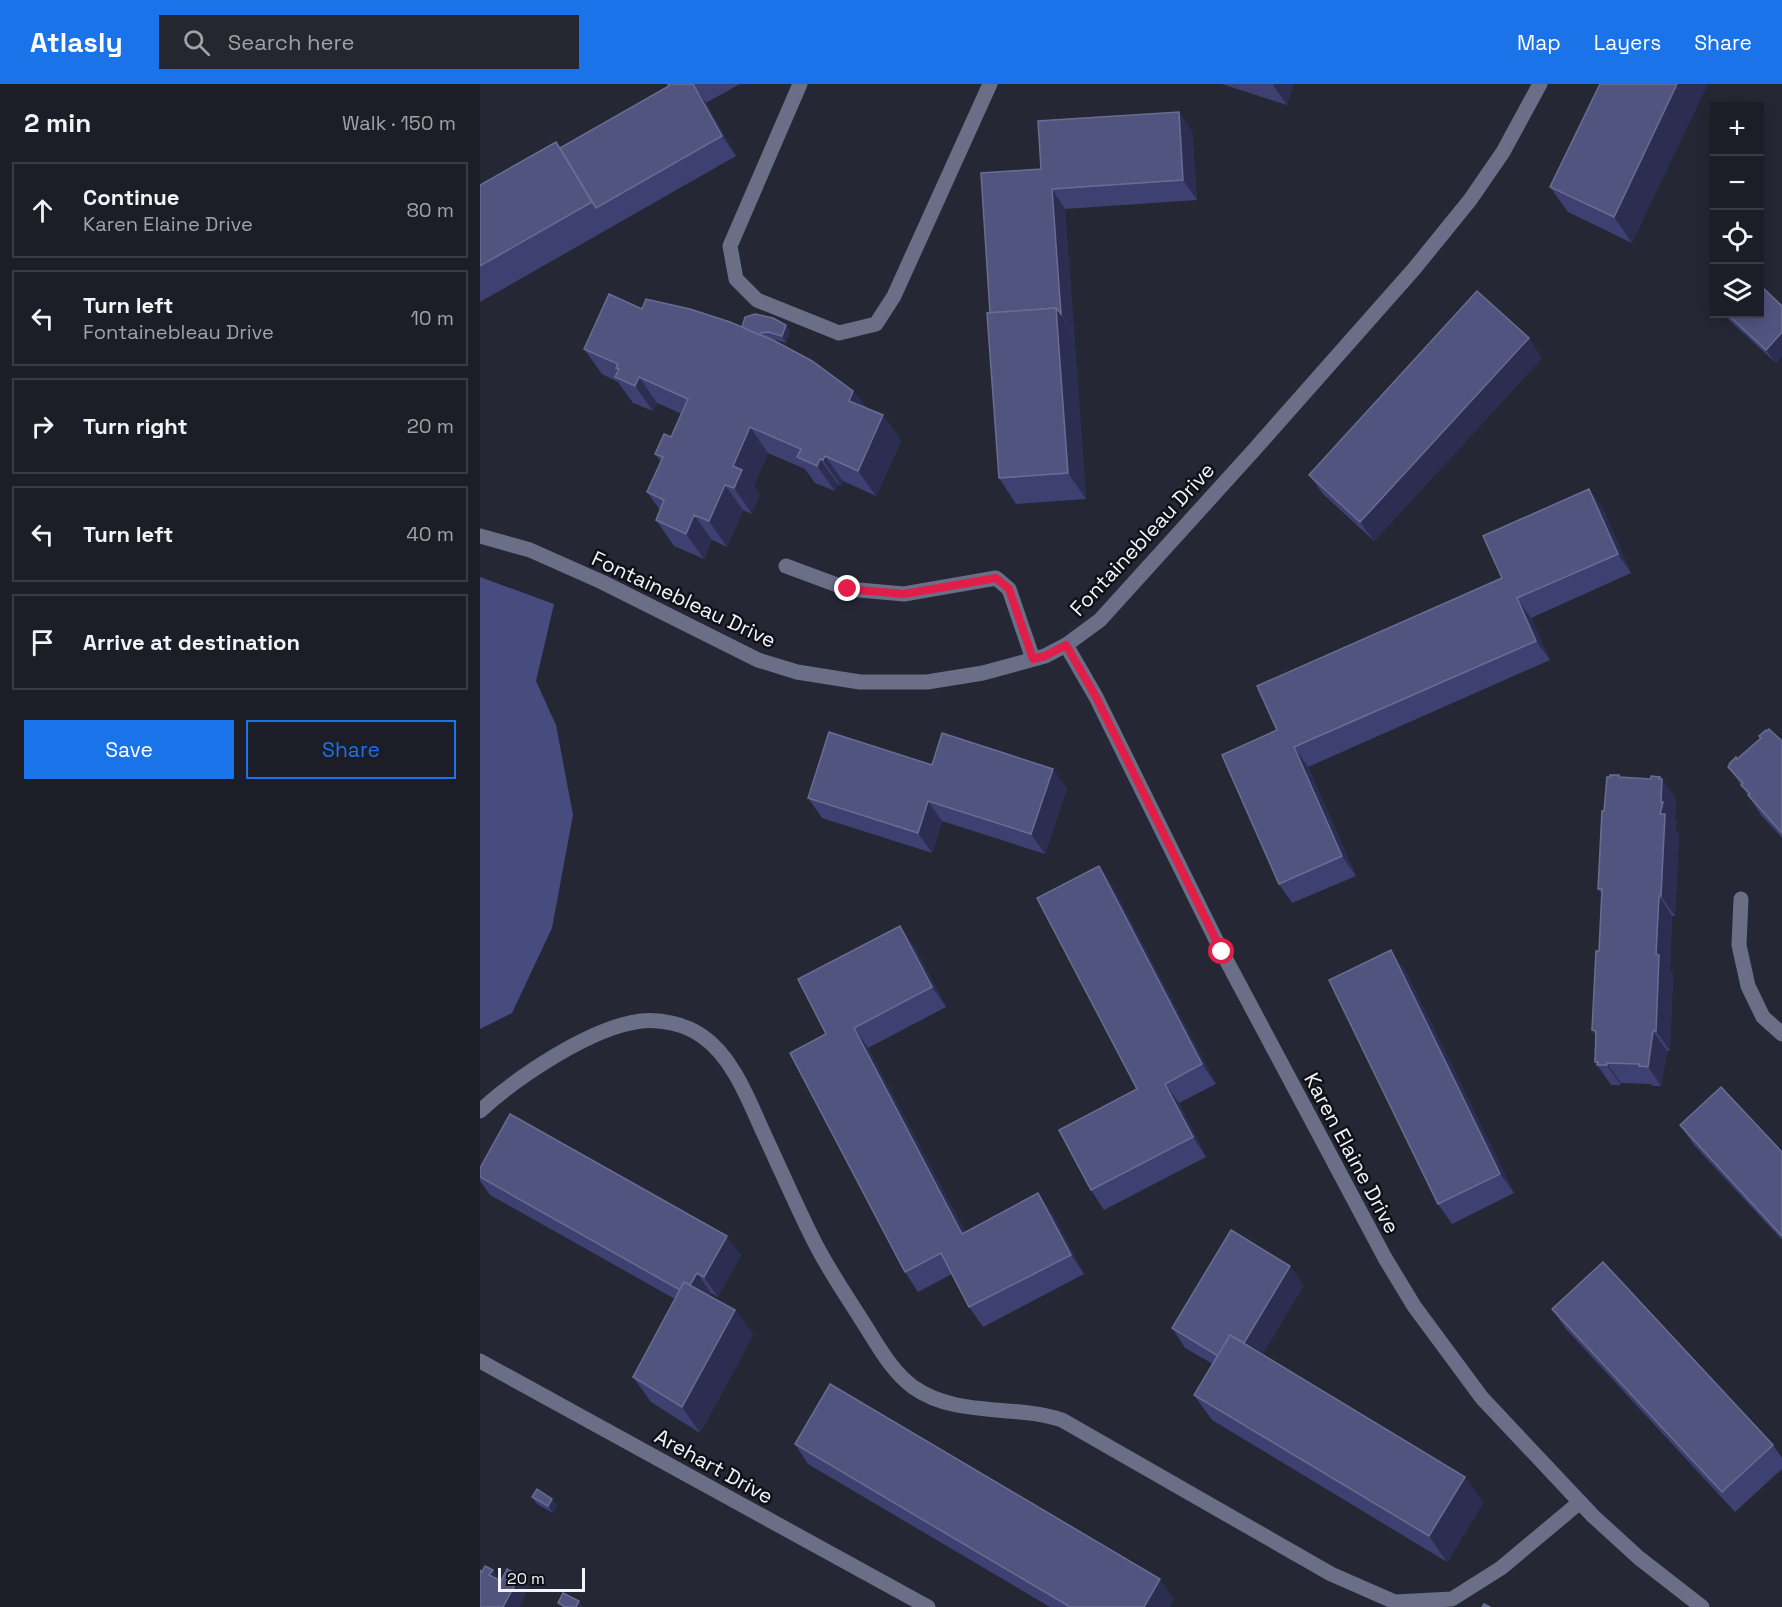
<!DOCTYPE html>
<html lang="en">
<head>
<meta charset="utf-8">
<style>
  :root { --surface:#1c1d27; --page:#25262f; --text:#f1f3f6; --muted:#a0a2a7; --line:#3a3b44; --accent:#1a73e8 }
  body { margin:0; font-family:"Space Grotesk",sans-serif; background:var(--page); color:var(--text) }
  .controls { position:absolute; right:18px; top:18px; display:grid; overflow:hidden; border-radius:0px; box-shadow:0 3px 15px #0003 }
  .controls button { width:54px; height:54px; display:grid; place-items:center; padding:0; border:0; border-bottom:2px solid var(--line); background:var(--surface); color:var(--text); font:30px sans-serif }
  .scale { position:absolute; left:18px; bottom:15px; width:87px; box-sizing:border-box; padding-left:6px; border:3px solid #f2f3fc; border-top:0; font-size:16px; line-height:21px; white-space:nowrap; color:#f2f3fc; -webkit-text-stroke:4px #101116; paint-order:stroke }
  .stop { position:absolute; width:18px; height:18px; margin:-14px; border:4px solid #e11d48; border-radius:50%; background:#fff }
  .stop.end { background:#e11d48; border-color:#fff; box-shadow:0 2px 6px #0008 }
  .list { margin:0; padding:0; list-style:none }
  h2 { display:flex; justify-content:space-between; align-items:center; height:78px; margin:0; padding:0 24px; font-size:26px }
  h2 small { font-size:20px; font-weight:400; color:var(--muted) }
  .list li { display:grid; grid-template-columns:39px 1fr auto; gap:18px; align-items:center; box-sizing:border-box; height:96px; margin:0 12px 12px; padding:0 12px; border:2px solid var(--line); border-radius:0px }
  .list b { display:block; font-size:22px; white-space:nowrap }
  .list p { margin:0; font-size:20px; white-space:nowrap; color:var(--muted) }
  .list em { font-size:20px; font-style:normal; color:var(--muted) }
  .actions { display:flex; gap:12px; padding:18px 24px }
  .actions a { flex:1; padding:14px 0; border:2px solid var(--accent); border-radius:0px; text-align:center; font-size:21px; color:var(--accent) }
  .actions .main { background:var(--accent); color:#fff }
  .icon { flex:none; width:33px; height:33px; fill:none; stroke:currentColor; stroke-width:2; stroke-linecap:round; stroke-linejoin:round }
  .map { position:relative; flex:none; width:1302px; height:1523px; overflow:hidden }
  header { display:flex; align-items:center; gap:36px; box-sizing:border-box; height:84px; padding:0 30px; background:var(--accent); color:#fff }
  header strong { font-size:28px }
  nav { display:flex; gap:33px; margin-inline-start:auto; font-size:21px }
  .search { width:420px; height:54px; background:var(--page); display:flex; align-items:center; gap:15px; box-sizing:border-box; padding:0 21px; border-radius:0px; color:var(--muted); font-size:22px }
  main { display:flex }
  aside { flex:1; background:var(--surface) }
  .map>svg:first-child { display:block }
  .green { fill:#474c7e }
  .lines { fill:none; stroke-linecap:round; stroke-linejoin:round }
  .service { stroke:#6a6e87; stroke-width:15 }
  .minor { stroke:#6a6e87; stroke-width:15 }
  .wall { fill:#3d4070 }
  .shaded-wall { fill:#2b2e51 }
  .building { fill:#50547f; stroke:#6a6d92; stroke-width:1.5 }
  .route { stroke:#e11d48; stroke-width:8 }
  .labels { text-anchor:middle; dominant-baseline:central; stroke-width:5; stroke-linejoin:round; paint-order:stroke }
  .street-label { font-size:21px; fill:#f2f3fc; stroke:#101116 }
</style>
</head>
<body>
<header>
<strong>Atlasly</strong>
<div class="search"><svg class="icon" aria-label="search" viewBox="0 0 24 24"><circle cx="10" cy="10" r="6"/><path d="M15 15l6 6"/></svg>Search here</div>
<nav><a>Map</a><a>Layers</a><a>Share</a></nav>
</header>
<main>
<aside>
<h2>2 min<small>Walk · 150 m</small></h2>
<ul class="list">
<li><svg class="icon" aria-label="ahead" viewBox="0 0 24 24"><path d="M12 20V5M6 11l6-6 6 6"/></svg><div><b>Continue</b><p>Karen Elaine Drive</p></div><em>80 m</em></li>
<li><svg class="icon" aria-label="left" viewBox="0 0 24 24"><path d="M17 20v-9H6M10 6l-5 5 5 5"/></svg><div><b>Turn left</b><p>Fontainebleau Drive</p></div><em>10 m</em></li>
<li><svg class="icon" aria-label="right" viewBox="0 0 24 24"><path d="M7 20v-9h11M14 6l5 5-5 5"/></svg><div><b>Turn right</b></div><em>20 m</em></li>
<li><svg class="icon" aria-label="left" viewBox="0 0 24 24"><path d="M17 20v-9H6M10 6l-5 5 5 5"/></svg><div><b>Turn left</b></div><em>40 m</em></li>
<li><svg class="icon" aria-label="arrive" viewBox="0 0 24 24"><path d="M6 21V4h12l-3 4 3 4H6"/></svg><div><b>Arrive at destination</b></div></li>
</ul>
<div class="actions"><a class="main">Save</a><a>Share</a></div>
</aside>
<div class="map">
<svg width="1302" height="1523" viewBox="0 0 1302 1523">
  <rect width="100%" height="100%" fill="#252734"/>
  <polygon class="green" points="0,493 74,520 56,597 76,641 93,731 72,844 32,929 0,945"/>
  <g class="lines">
    <g class="service">
      <polyline points="306,482 368,505 424,510 516,494 529,505 553,575"/>
      <polyline points="1261,815 1259,861 1268,902 1283,933 1302,950"/>
    </g>
    <g class="minor">
      <polyline points="320,0 250,162 256,195 277,216 359,249 396,240 414,212 510,0"/>
      <polyline points="0,452 50,466 122,498 278,576 317,588 380,598 447,598 503,589 565,572 586,561 620,536 774,366 934,185 990,116 1023,68 1060,0"/>
      <polyline points="586,561 616,613 742,868 905,1174 934,1222 1002,1314 1113,1432 1159,1474 1222,1523"/>
      <path d="M0,1027c37,-34 111,-84 161,-90 20,-2 44,3 61,15 31,21 47,65 62,98 16,34 31,69 48,103 14,29 32,55 49,82 15,23 29,51 52,68 44,31 101,17 149,33l269,154 64,28 57,-3 49,-31 79,-66"/>
      <polyline points="0,1277 448,1523"/>
    </g>
  </g>
  <g class="wall">
    <polygon points="188,0 260,0 226,19 256,72 0,218 0,101 76,58 80,64 189,2"/>
    <polygon points="742,0 813,0 807,21"/>
    <polygon points="1120,0 1152,159 1088,128 1070,103"/>
    <polygon points="712,47 717,116 585,125 606,415 536,420 519,394 510,229 561,85"/>
    <polygon points="1302,222 1302,272 1296,279 1250,237 1244,230 1280,230"/>
    <polygon points="162,225 262,243 306,241 310,248 306,259 293,255 290,255 373,307 386,324 403,331 421,357 396,412 363,397 361,402 358,400 355,407 335,399 325,385 288,369 274,402 280,411 272,430 263,426 247,463 232,456 224,475 194,462 176,436 180,426 167,408 181,378 175,370 191,353 202,330 177,319 173,327 153,319 138,298 122,290 104,265"/>
    <polygon points="1062,274 894,457 843,410 829,391"/>
    <polygon points="1123,425 1151,489 1051,534 1070,576 828,683 876,792 812,819 799,800 797,646 1022,494"/>
    <polygon points="1302,657 1302,754 1281,731 1266,708 1248,683"/>
    <polygon points="452,681 587,704 565,770 462,737 452,769 342,734 328,714"/>
    <polygon points="1130,693 1171,695 1180,693 1196,715 1195,735 1197,738 1195,745 1199,750 1195,832 1192,832 1190,886 1193,890 1190,967 1187,967 1181,1002 1173,1002 1171,1000 1141,999 1141,1001 1131,1001 1115,978 1116,952 1112,946 1119,867 1122,810 1118,805 1124,727"/>
    <polygon points="619,782 632,802 736,1000 699,1019 726,1073 624,1126 611,1106 657,1005"/>
    <polygon points="434,862 466,923 388,964 485,1148 572,1129 604,1190 503,1243 489,1223 472,1190 438,1208 425,1188 346,950"/>
    <polygon points="925,886 1034,1109 972,1140 958,1120"/>
    <polygon points="1200,1041 1302,1068 1302,1156 1214,1061"/>
    <polygon points="0,1084 261,1171 238,1213 231,1209 229,1212 255,1226 273,1251 220,1349 171,1318 153,1293 195,1215 10,1111 0,1097"/>
    <polygon points="824,1201 782,1270 985,1393 1003,1419 967,1478 732,1336 714,1311 733,1280 705,1264 692,1244"/>
    <polygon points="1072,1225 1293,1361 1302,1374 1302,1385 1255,1428 1086,1245"/>
    <polygon points="315,1360 694,1515 689,1523 570,1523 328,1380"/>
    <polygon points="52,1413 77,1421 73,1429 57,1420"/>
  </g>
  <g class="shaded-wall">
    <polygon points="213,0 226,19 256,72 242,52"/>
    <polygon points="794,0 813,0 807,21 793,1"/>
    <polygon points="1197,0 1228,0 1152,159 1134,133"/>
    <polygon points="699,28 712,47 717,116 703,96"/>
    <polygon points="572,105 585,125 594,250 581,230"/>
    <polygon points="576,224 594,250 606,415 588,389"/>
    <polygon points="306,241 310,248 306,259 302,252"/>
    <polygon points="1302,248 1302,272 1296,279 1286,266"/>
    <polygon points="1049,254 1062,274 894,457 880,438"/>
    <polygon points="159,293 177,319 173,327 155,302"/>
    <polygon points="373,307 391,332 369,317"/>
    <polygon points="403,331 421,357 396,412 378,387"/>
    <polygon points="270,343 288,369 274,402 280,411 272,430 254,404 253,382"/>
    <polygon points="345,372 363,397 361,402 343,376"/>
    <polygon points="340,375 358,400 355,407 337,382"/>
    <polygon points="245,401 263,426 247,463 229,437"/>
    <polygon points="1109,405 1123,425 1151,489 1138,470"/>
    <polygon points="214,431 232,456 224,475 206,450"/>
    <polygon points="1037,514 1051,534 1070,576 1056,557"/>
    <polygon points="814,663 828,683 876,792 862,772"/>
    <polygon points="573,685 587,704 565,770 551,750"/>
    <polygon points="1180,693 1196,715 1195,735 1197,738 1195,745 1199,750 1195,832 1181,812 1181,718"/>
    <polygon points="448,717 462,737 452,769 438,749"/>
    <polygon points="619,782 632,802 736,1000 722,980"/>
    <polygon points="1179,812 1192,832 1190,886 1193,890 1190,967 1176,947 1176,870"/>
    <polygon points="420,842 434,862 466,923 452,903"/>
    <polygon points="911,866 925,886 1034,1109 1020,1090"/>
    <polygon points="374,944 388,964 496,1169 482,1150"/>
    <polygon points="1173,947 1187,967 1181,1002 1168,983"/>
    <polygon points="1127,979 1141,999 1141,1001 1127,981"/>
    <polygon points="685,1000 699,1019 726,1073 713,1053"/>
    <polygon points="558,1109 572,1129 604,1190 591,1171"/>
    <polygon points="247,1152 261,1171 238,1213 224,1193"/>
    <polygon points="810,1182 824,1201 776,1282 762,1262"/>
    <polygon points="217,1189 231,1209 220,1229 206,1209"/>
    <polygon points="255,1226 273,1251 220,1349 202,1323"/>
    <polygon points="985,1393 1003,1419 967,1478 949,1452"/>
    <polygon points="72,1415 77,1421 73,1429 68,1422"/>
    <polygon points="13,1486 22,1499 9,1491"/>
    <polygon points="40,1491 49,1504 40,1523 23,1523"/>
    <polygon points="680,1495 694,1515 689,1523 664,1523"/>
    <polygon points="99,1517 103,1523 96,1523"/>
  </g>
  <g class="building">
    <polygon points="188,0 213,0 242,52 116,124 80,64 189,2"/>
    <polygon points="1120,0 1197,0 1134,133 1070,103"/>
    <polygon points="699,28 703,96 572,105 581,230 576,224 510,229 501,89 561,85 558,37"/>
    <polygon points="76,58 112,118 0,182 0,101"/>
    <polygon points="1280,201 1302,222 1302,248 1286,266 1247,230 1280,230"/>
    <polygon points="997,207 1049,254 880,438 829,391"/>
    <polygon points="129,210 162,225 166,215 210,225 250,238 293,256 332,277 373,307 369,317 403,331 378,387 345,372 343,376 340,375 337,382 317,373 321,365 270,343 253,382 262,386 254,404 245,401 229,437 214,431 206,450 176,436 184,416 167,408 183,373 175,370 184,350 191,353 208,315 159,293 155,302 135,293 139,285 136,284 138,280 104,265"/>
    <polygon points="576,224 588,389 519,394 507,229"/>
    <polygon points="275,230 293,234 306,241 302,252 288,248 281,249 280,251 262,243 265,233"/>
    <polygon points="1109,405 1138,470 1037,514 1056,557 814,663 862,772 799,800 742,671 797,646 777,602 1022,494 1003,452"/>
    <polygon points="1289,645 1302,657 1302,749 1268,711 1270,710 1261,701 1263,699 1248,683 1250,681 1249,680 1256,673 1257,675 1281,654 1279,652 1286,646 1287,647"/>
    <polygon points="349,648 452,681 462,649 573,685 551,750 448,717 438,749 328,714"/>
    <polygon points="1130,691 1139,691 1139,693 1171,695 1171,692 1180,693 1179,695 1182,695 1181,718 1183,718 1180,730 1185,730 1181,812 1179,812 1176,870 1179,871 1176,947 1173,947 1168,983 1159,982 1159,980 1127,979 1127,981 1117,981 1118,978 1115,978 1116,947 1112,946 1116,867 1119,867 1122,805 1118,805 1122,727 1124,727 1127,693 1130,693"/>
    <polygon points="619,782 722,980 685,1000 713,1053 611,1106 579,1046 657,1005 557,814"/>
    <polygon points="420,842 452,903 374,944 482,1150 558,1109 591,1171 489,1223 461,1169 425,1188 310,969 346,950 318,895"/>
    <polygon points="911,866 1020,1090 958,1120 849,896"/>
    <polygon points="1241,1003 1302,1068 1302,1152 1200,1041"/>
    <polygon points="30,1030 247,1152 224,1193 217,1189 210,1201 204,1198 200,1206 0,1093 0,1084"/>
    <polygon points="751,1146 810,1182 764,1259 750,1251 738,1272 692,1244"/>
    <polygon points="1123,1178 1293,1361 1242,1408 1072,1225"/>
    <polygon points="204,1198 255,1226 202,1323 153,1293"/>
    <polygon points="750,1251 985,1393 949,1452 714,1311"/>
    <polygon points="350,1300 680,1495 664,1523 590,1523 315,1360"/>
    <polygon points="57,1405 72,1415 68,1422 52,1413"/>
    <polygon points="5,1482 13,1486 9,1491 21,1497 27,1485 40,1491 23,1523 0,1523 0,1486 2,1488"/>
    <polygon points="83,1509 99,1517 96,1523 85,1523 78,1519"/>
    <polygon points="1004,1520 1010,1523 1002,1523"/>
  </g>
  <g class="lines">
    <polyline class="route" points="368,505 424,510 516,494 529,505 553,575 565,572 586,561 616,613 742,868"/>
  </g>
  <g class="labels">
    <g class="street-label">
      <text transform="translate(662 455) rotate(-47)">Fontainebleau Drive</text>
      <text transform="translate(204 515) rotate(25)">Fontainebleau Drive</text>
      <text transform="translate(872 1069) rotate(62)">Karen Elaine Drive</text>
      <text transform="translate(234 1382) rotate(29)">Arehart Drive</text>
    </g>
  </g>
</svg>
<div class="controls">
<button>+</button>
<button>−</button>
<button><svg class="icon" aria-label="locate" viewBox="0 0 24 24"><circle cx="12" cy="12" r="6"/><path d="M12 2v4M12 18v4M2 12h4M18 12h4"/></svg></button>
<button><svg class="icon" aria-label="layers" viewBox="0 0 24 24"><path d="M12 4l9 5-9 5-9-5zM3 14l9 5 9-5"/></svg></button>
</div>
<div class="scale">20 m</div>
<div class="stop" style="left:742px;top:868px"></div>
<div class="stop end" style="left:368px;top:505px"></div>
</div>
</main>
</body>
</html>
